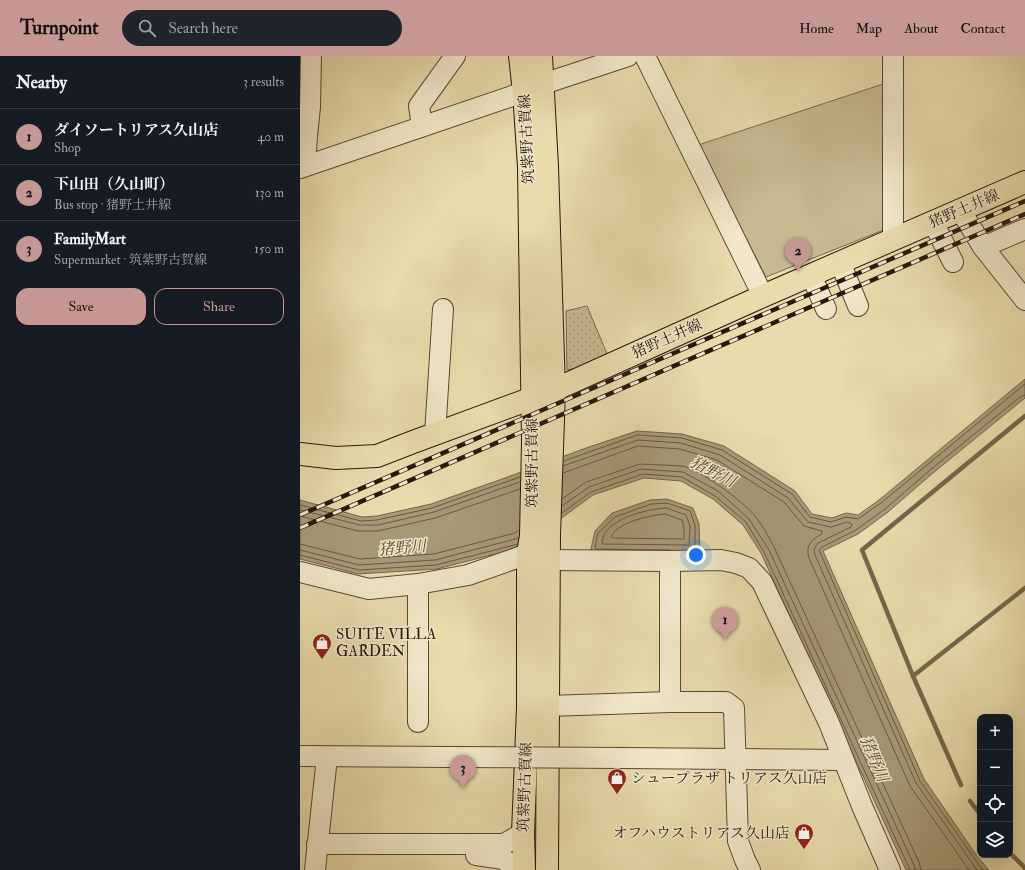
<!DOCTYPE html>
<html lang="en">
<head>
<meta charset="utf-8">
<style>
  :root { --surface:#171b24; --page:#20242c; --text:#f1f3f6; --muted:#9ea1a6; --line:#363941; --accent:#c59692 }
  body { margin:0; font-family:"IM FELL Double Pica","Noto Serif JP",serif; background:var(--page); color:var(--text) }
  .controls { position:absolute; right:12px; bottom:12px; display:grid; overflow:hidden; border-radius:8px; box-shadow:0 4px 16px #0002 }
  .controls button { width:36px; height:36px; display:grid; place-items:center; padding:0; border:0; border-bottom:1px solid var(--line); background:var(--surface); color:var(--text); font:20px sans-serif }
  .you { position:absolute; left:396px; top:499px; width:14px; height:14px; margin:-10px; border:3px solid #fff; border-radius:50%; background:#1a73e8; box-shadow:0 0 0 6px #1a73e833 }
  .badge { display:grid; place-items:center; width:26px; height:26px; border-radius:50%; background:var(--accent); color:#111; font-size:13px; font-weight:700 }
  .pin { position:absolute; translate:-50% -33px; filter:drop-shadow(0 1px 2px #0008) }
  .pin::after { content:''; position:absolute; top:21px; width:14px; height:12px; background:inherit; clip-path:polygon(0 0,100% 0,50% 100%) }
  .list { margin:0; padding:0; list-style:none }
  h2 { display:flex; justify-content:space-between; align-items:center; height:52px; margin:0; padding:0 16px; font-size:17px }
  h2 small { font-size:13px; font-weight:400; color:var(--muted) }
  .list li { display:grid; grid-template-columns:26px 1fr auto; gap:12px; align-items:center; box-sizing:border-box; height:56px; padding:0 16px; border-top:1px solid var(--line) }
  .list b { display:block; font-size:15px; white-space:nowrap }
  .list p { margin:0; font-size:13px; white-space:nowrap; color:var(--muted) }
  .list em { font-size:13px; font-style:normal; color:var(--muted) }
  .actions { display:flex; gap:8px; padding:12px 16px }
  .actions a { flex:1; padding:9px 0; border:1px solid var(--accent); border-radius:12px; text-align:center; font-size:14px; color:var(--accent) }
  .actions .main { background:var(--accent); color:#111 }
  .icon { flex:none; width:22px; height:22px; fill:none; stroke:currentColor; stroke-width:2; stroke-linecap:round; stroke-linejoin:round }
  .map { position:relative; flex:none; width:725px; height:814px; overflow:hidden }
  header { display:flex; align-items:center; gap:24px; box-sizing:border-box; height:56px; padding:0 20px; background:var(--accent); color:#111 }
  header strong { font-size:19px }
  nav { display:flex; gap:22px; margin-inline-start:auto; font-size:14px }
  .search { width:280px; height:36px; background:var(--page); display:flex; align-items:center; gap:10px; box-sizing:border-box; padding:0 14px; border-radius:22px; color:var(--muted); font-size:15px }
  main { display:flex }
  aside { flex:1; background:var(--surface) }
  .map>svg:first-child { display:block }
  .grass { fill:url(#grass-dots); stroke:#766a4e }
  .pitch { fill:#c7ba91; stroke:#766a4e }
  .water { fill:#a69976; stroke:#73664c }
  .lines { fill:none; stroke-linecap:round; stroke-linejoin:round }
  .shore { stroke:#665941; stroke-width:1 }
  .stream { stroke:#73664c; stroke-width:4.5 }
  .minor-casing { stroke:#564a34; stroke-width:22 }
  .major-casing { stroke:#26190c; stroke-width:24 }
  .minor { stroke:#f0e8c9; stroke-width:20 }
  .major { stroke:#e8dbac; stroke-width:22 }
  .rail-casing { stroke:#26190c; stroke-width:4.5 }
  .rail { stroke:#f0e8c9; stroke-width:3; stroke-dasharray:9; stroke-linecap:butt }
  .minor-bridge-casing { stroke:#564a34; stroke-width:22; stroke-linecap:butt }
  .minor-bridge { stroke:#f0e8c9; stroke-width:20 }
  .labels { text-anchor:middle; dominant-baseline:central; stroke-width:3; stroke-linejoin:round; paint-order:stroke }
  .street-label { font-size:15px; fill:#26190c; stroke:#f0e8c9 }
  .poi-label { font-size:15px; fill:#26190c; stroke:#f0e8c9; text-anchor:start }
  .water-label { font-size:16px; font-style:italic; fill:#594c36; stroke:#f0e8c9 }
</style>
</head>
<body>
<header>
<strong>Turnpoint</strong>
<div class="search"><svg class="icon" aria-label="search" viewBox="0 0 24 24"><circle cx="10" cy="10" r="6"/><path d="M15 15l6 6"/></svg>Search here</div>
<nav><a>Home</a><a>Map</a><a>About</a><a>Contact</a></nav>
</header>
<main>
<aside>
<h2>Nearby<small>3 results</small></h2>
<ul class="list">
<li><span class="badge">1</span><div><b>ダイソートリアス久山店</b><p>Shop</p></div><em>40 m</em></li>
<li><span class="badge">2</span><div><b>下山田（久山町）</b><p>Bus stop · 猪野土井線</p></div><em>130 m</em></li>
<li><span class="badge">3</span><div><b>FamilyMart</b><p>Supermarket · 筑紫野古賀線</p></div><em>150 m</em></li>
</ul>
<div class="actions"><a class="main">Save</a><a>Share</a></div>
</aside>
<div class="map">
<svg width="725" height="814" viewBox="0 0 725 814">
  <defs>
    <pattern id="grass-dots" width="8" height="8" patternUnits="userSpaceOnUse"><rect width="8" height="8" fill="#c7ba91"/><path d="M2 2h.1M6 6h.1" fill="none" stroke="#ab9f7c" stroke-width="1.8" stroke-linecap="round"/></pattern>
  </defs>
  <rect width="100%" height="100%" fill="#e8dbac"/>
  <filter id="stains"><feTurbulence type="fractalNoise" baseFrequency=".005" numOctaves="4"/><feColorMatrix values="0 0 0 0 .2 0 0 0 0 .09 0 0 0 0 .02 0 0 0 .5 -.17"/></filter>
  <radialGradient id="worn" r=".72"><stop offset=".6" stop-color="#630" stop-opacity="0"/><stop offset="1" stop-color="#630" stop-opacity=".3"/></radialGradient>
  <polygon class="grass" points="287,250 307,298 284,311 267,314 266,255"/>
  <polygon class="pitch" points="586,27 586,173 466,221 398,89"/>
  <g class="water">
    <polygon points="725,323 725,342 633,417 588,456 558,478 523,495 624,723 677,800 689,814 606,814 461,497 443,469 413,443 381,425 344,422 293,439 222,491 137,513 58,518 0,503 0,444 62,461 77,460 131,448 205,422 286,392 337,375 382,378 424,390 495,435 512,458 532,462 546,457 558,459 579,444"/>
    <polygon points="367,443 393,452 399,468 400,498 290,497 295,475 312,457 350,444"/>
  </g>
  <g class="lines">
    <g class="shore">
      <polyline points="264,405 337,379 382,382 422,394 492,438 510,461 531,466 546,461 558,463 581,447 725,328"/>
      <polyline points="263,410 338,384 381,387 420,399 488,442 508,466 531,471 547,466 552,468 551,471 518,487 514,493 515,499 616,727 677,814"/>
      <path d="M263,417l75,-27 42,3 37,11 67,42 20,24 18,5v3c-10,5 -17,12 -13,24l101,228 59,84"/>
      <path d="M262,443l24,-17 54,-18 42,2c16,2 62,36 73,50 7,9 14,21 19,31l145,315 2,8"/>
      <polyline points="0,449 61,465 77,464 132,452 220,421"/>
      <polyline points="262,450 289,431 341,413 383,416 418,435 449,463 469,494 614,809 615,814"/>
      <path d="M366,452l20,7 4,11 -1,19 -86,-1 -1,-1c1,-24 45,-34 64,-35z"/>
      <polyline points="0,454 60,469 78,469 134,456 220,426"/>
      <polyline points="262,457 291,436 343,418 382,421 415,440 446,466 464,496 610,814"/>
      <path d="M365,458l17,6 2,7v12l-71,-1 -2,-1c6,-15 40,-22 54,-23z"/>
      <polyline points="0,460 58,475 78,475 135,462 220,433"/>
      <polyline points="0,488 60,503 134,498 215,477 219,474"/>
      <polyline points="0,494 59,509 135,504 219,482"/>
      <polyline points="370,494 297,493 295,491 298,477 315,461 351,448 367,447 390,455 395,469 395,494"/>
      <polyline points="0,499 59,514 136,509 218,488"/>
      <polyline points="683,814 674,802 620,725 519,494 522,491 556,474 585,453 630,414 720,341 725,339"/>
    </g>
    <g class="stream">
      <polyline points="725,360 562,494 613,620 725,532"/>
      <polyline points="613,620 661,729"/>
      <polyline points="670,745 680,758"/>
      <polyline points="710,797 725,812"/>
    </g>
    <g class="minor-casing">
      <g id="minor">
        <polyline points="345,0 463,240"/>
        <polyline points="593,0 593,183"/>
        <polyline points="122,70 119,50 155,0"/>
        <polyline points="5,110 7,80 10,51 11,0"/>
        <polyline points="0,112 224,36 243,28 328,0"/>
        <polyline points="661,155 683,191 725,244"/>
        <polyline points="633,166 653,206"/>
        <polyline points="683,191 725,173"/>
        <polyline points="540,206 558,250"/>
        <polyline points="511,219 526,253"/>
        <polyline points="135,378 143,253"/>
        <polyline points="248,504 370,505 421,504 436,507 449,512 462,526 529,667 562,750 590,814"/>
        <polyline points="0,516 69,533 118,528 168,519 228,498"/>
        <polyline points="370,646 370,505"/>
        <polyline points="247,650 370,646 426,646 434,652 438,785 445,804 450,814"/>
        <polyline points="118,666 118,528"/>
        <polyline points="0,700 149,701"/>
        <polyline points="322,702 543,704"/>
        <polyline points="17,788 204,788 223,777"/>
        <polyline points="176,799 204,803 215,814"/>
        <polyline points="15,814 27,701"/>
      </g>
    </g>
    <g class="major-casing">
      <g id="major">
        <polyline points="220,0 224,36 229,111 233,386 231,480 228,498 228,652 223,777 224,814"/>
        <polyline points="241,0 247,110 254,334 249,479 247,814"/>
        <polyline points="0,398 36,402 77,400 113,386 254,334 463,240 725,126"/>
      </g>
    </g>
    <use href="#minor" class="minor"/>
    <use href="#major" class="major"/>
    <g class="rail-casing">
      <g id="rail">
        <polyline points="0,459 725,145"/>
        <polyline points="0,472 725,158"/>
      </g>
    </g>
    <use href="#rail" class="rail"/>
    <g class="minor-bridge-casing">
      <polyline id="minor-bridge" points="149,701 322,702"/>
    </g>
    <use href="#minor-bridge" class="minor-bridge"/>
  </g>
  <defs>
    <g id="shop-pin" transform="scale(1)"><path d="M0 17L-7.5 6A9.5 9.5 0 1 1 7.5 6Z" fill="#8f2418" stroke="#f0e8c9"/><path d="M-5-2.5h2.3a2.7 3.5 0 0 1 5.4 0H5L5.5 6h-11ZM-1.5-2.5h3a1.5 2.3 0 0 0-3 0Z" fill="#fff"/></g>
  </defs>
  <g fill-rule="evenodd">
    <use href="#shop-pin" x="22" y="587"/>
    <use href="#shop-pin" x="317" y="722"/>
    <use href="#shop-pin" x="504" y="777"/>
  </g>
  <g class="labels">
    <g class="street-label">
      <text transform="translate(227 83) rotate(-93)">筑紫野古賀線</text>
      <text transform="translate(664 153) rotate(-23)">猪野土井線</text>
      <text transform="translate(367 283) rotate(-24)">猪野土井線</text>
      <text transform="translate(232 407) rotate(-90)">筑紫野古賀線</text>
      <text transform="translate(225 731) rotate(-88)">筑紫野古賀線</text>
    </g>
    <g class="poi-label">
      <text x="36" y="578">SUITE VILLA<tspan x="36" dy="17">GARDEN</tspan></text>
      <text x="331" y="722">シュープラザ トリアス久山店</text>
      <text x="490" y="777" text-anchor="end">オフハウストリアス久山店</text>
    </g>
    <g class="water-label">
      <text transform="translate(413 416) rotate(27)">猪野川</text>
      <text transform="translate(102 492) rotate(-5)">猪野川</text>
      <text transform="translate(574 703) rotate(67)">猪野川</text>
    </g>
  </g>
  <rect width="100%" height="100%" filter="url(#stains)"/>
  <rect width="100%" height="100%" fill="url(#worn)"/>
</svg>
<div class="controls">
<button>+</button>
<button>−</button>
<button><svg class="icon" aria-label="locate" viewBox="0 0 24 24"><circle cx="12" cy="12" r="6"/><path d="M12 2v4M12 18v4M2 12h4M18 12h4"/></svg></button>
<button><svg class="icon" aria-label="layers" viewBox="0 0 24 24"><path d="M12 4l9 5-9 5-9-5zM3 14l9 5 9-5"/></svg></button>
</div>
<div class="you"></div>
<div class="pin badge" style="left:425px;top:584px">1</div>
<div class="pin badge" style="left:498px;top:215px">2</div>
<div class="pin badge" style="left:163px;top:732px">3</div>
</div>
</main>
</body>
</html>
